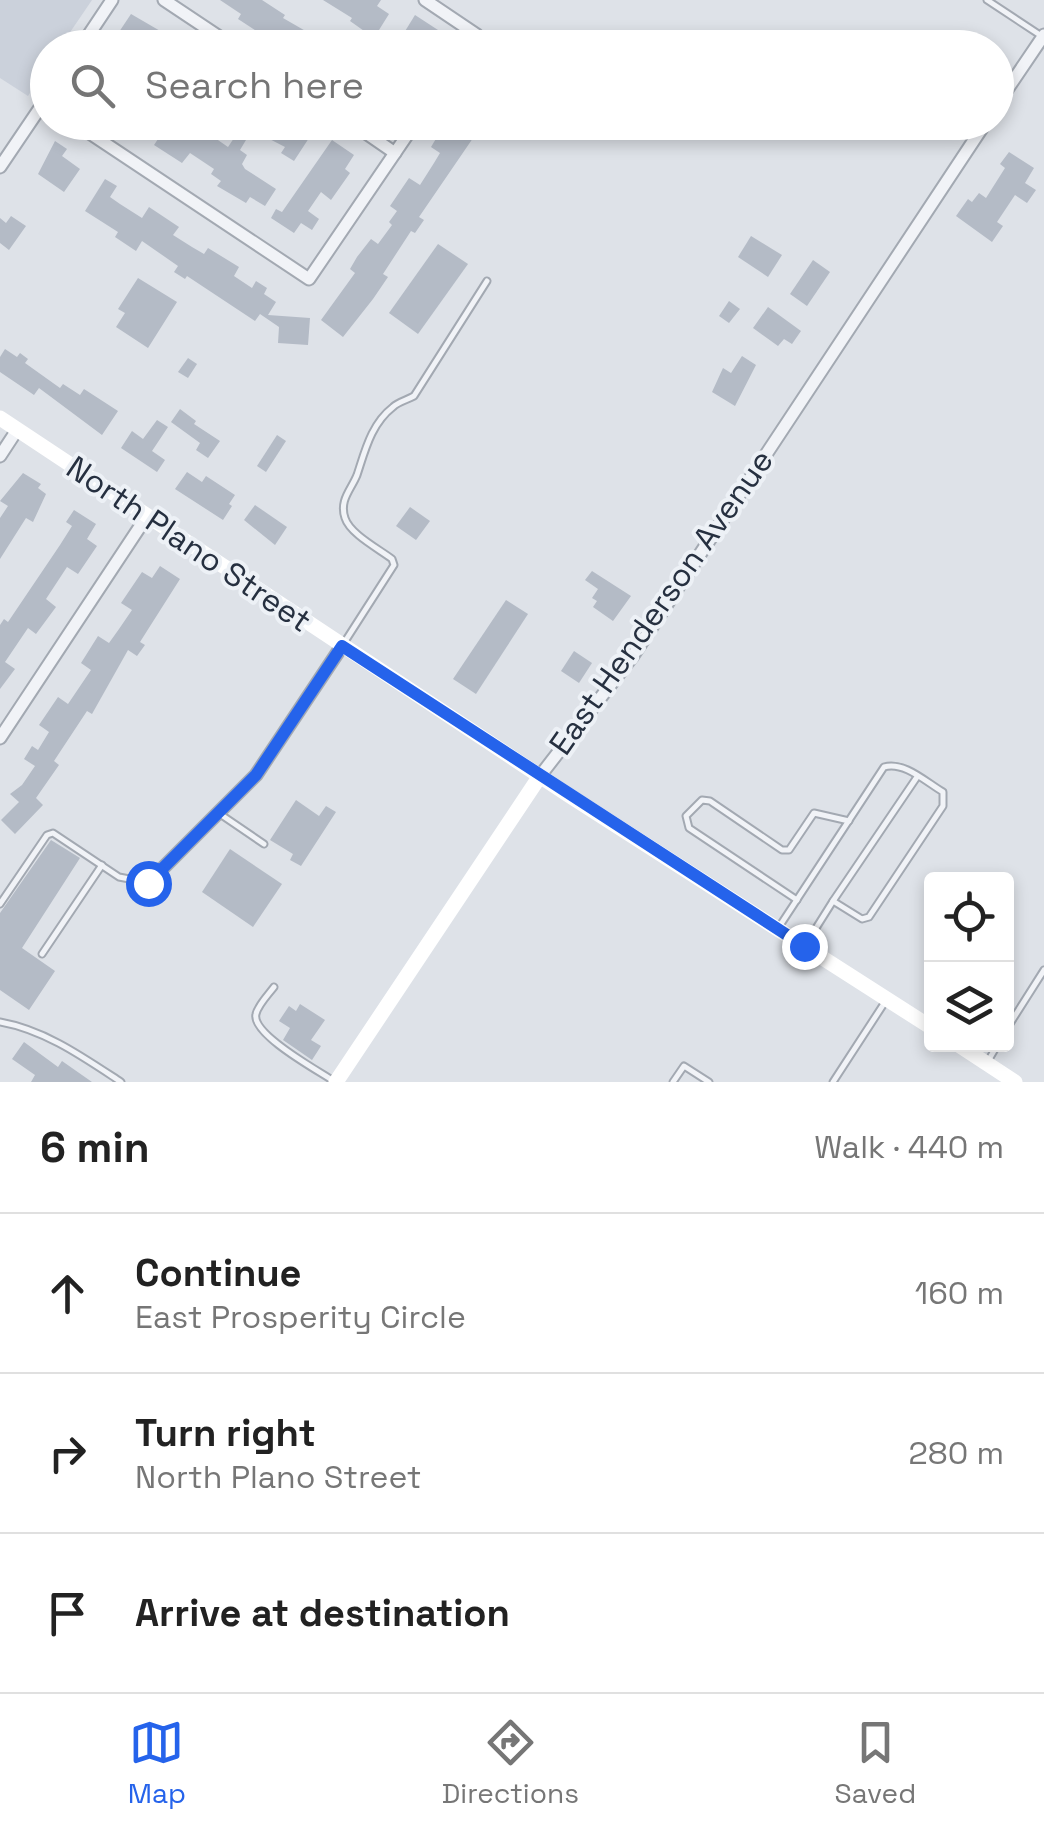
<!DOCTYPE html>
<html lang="en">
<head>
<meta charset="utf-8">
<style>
  :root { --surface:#fff; --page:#f6f6f6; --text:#222; --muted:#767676; --line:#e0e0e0; --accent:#2563eb }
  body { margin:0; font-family:"Space Grotesk",sans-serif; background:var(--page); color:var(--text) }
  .controls { position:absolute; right:30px; bottom:30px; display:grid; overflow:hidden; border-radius:10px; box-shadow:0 5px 15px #0003 }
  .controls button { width:90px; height:90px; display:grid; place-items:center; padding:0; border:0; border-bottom:2px solid var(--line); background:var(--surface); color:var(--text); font:50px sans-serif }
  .stop { position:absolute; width:30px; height:30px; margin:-22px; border:8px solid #2563eb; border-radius:50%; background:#fff }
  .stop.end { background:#2563eb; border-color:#fff; box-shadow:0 2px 10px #0008 }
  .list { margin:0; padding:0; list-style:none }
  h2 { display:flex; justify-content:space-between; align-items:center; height:130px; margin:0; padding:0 40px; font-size:42px }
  h2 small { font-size:32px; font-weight:400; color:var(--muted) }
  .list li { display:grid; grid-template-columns:65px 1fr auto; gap:30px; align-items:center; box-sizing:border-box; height:160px; padding:0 40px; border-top:2px solid var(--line) }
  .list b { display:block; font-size:38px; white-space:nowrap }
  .list p { margin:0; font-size:32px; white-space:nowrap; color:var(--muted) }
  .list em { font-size:32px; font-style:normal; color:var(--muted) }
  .icon { flex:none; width:55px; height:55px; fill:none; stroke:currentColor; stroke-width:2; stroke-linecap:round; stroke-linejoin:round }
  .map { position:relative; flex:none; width:1044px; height:1082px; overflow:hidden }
  .search { position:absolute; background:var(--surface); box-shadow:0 5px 15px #0003; left:30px; right:30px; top:30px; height:110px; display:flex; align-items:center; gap:25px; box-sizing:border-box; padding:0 35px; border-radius:55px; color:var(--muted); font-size:38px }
  .sheet { height:610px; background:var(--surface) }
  nav { display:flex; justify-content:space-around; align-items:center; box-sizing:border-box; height:140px; border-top:2px solid var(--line); background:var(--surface); font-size:28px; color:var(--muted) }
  nav a { display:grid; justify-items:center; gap:5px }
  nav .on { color:var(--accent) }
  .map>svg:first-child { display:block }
  .built { fill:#cbd1db }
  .building { fill:#b4bbc6 }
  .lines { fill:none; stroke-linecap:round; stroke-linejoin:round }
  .lane-casing { stroke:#a3a9b2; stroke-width:9 }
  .street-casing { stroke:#a3a9b2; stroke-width:15 }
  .lane { stroke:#f1f3f7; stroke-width:5 }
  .street { stroke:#f1f3f7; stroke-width:11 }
  .secondary { stroke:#fff; stroke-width:15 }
  .route { stroke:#2563eb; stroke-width:12 }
  .labels { text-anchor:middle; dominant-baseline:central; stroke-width:8; stroke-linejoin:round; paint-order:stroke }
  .street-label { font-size:32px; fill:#263040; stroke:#edf1f6 }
</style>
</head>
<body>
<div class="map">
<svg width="1044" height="1082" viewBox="0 0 1044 1082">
  <rect width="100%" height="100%" fill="#dee2e8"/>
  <polygon class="built" points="0,0 92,0 60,47 48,48 47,66 28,96 0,78"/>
  <g class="building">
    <polygon points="220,0 262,0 285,15 283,18 335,48 294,48 269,36 267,38 238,19 241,14"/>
    <polygon points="323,0 381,0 377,6 389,14 374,38 350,21 352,18"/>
    <polygon points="131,14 174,39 168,48 136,48 117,35"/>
    <polygon points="415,15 438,30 427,48 409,48 399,41"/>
    <polygon points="155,122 192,122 228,147 240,129 230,122 301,122 297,130 309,138 294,161 281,153 285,147 252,130 240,150 247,155 242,164 245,169 276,189 265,206 250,197 246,203 217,186 221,181 211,174 214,169 190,153 182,163 154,145 160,136 150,130"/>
    <polygon points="446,122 484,122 419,217 424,220 415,233 411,231 383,274 388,277 373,299 343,337 321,320 355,273 350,269 357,257 371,239 378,244 392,225 389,222 397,211 390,206 409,178 420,185 434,163 440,153 431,147"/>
    <polygon points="332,140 354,155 345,169 350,173 331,200 321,192 308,211 319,219 312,230 301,223 294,233 271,218 276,209 282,212"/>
    <polygon points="55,141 67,149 62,156 80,169 64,192 38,174"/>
    <polygon points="1009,152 1034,168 1025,183 1036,190 1027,203 1015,195 997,222 1003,226 992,242 956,216 968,199 972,202 979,193 986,198 1005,168 1000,164"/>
    <polygon points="105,179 117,186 110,197 120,204 142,218 149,207 179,227 173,235 192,247 204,254 208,248 239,267 234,276 252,288 256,281 267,288 264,294 276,302 268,315 310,318 308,345 278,343 279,327 260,314 255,321 187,276 185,279 174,272 178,266 142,241 136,251 115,237 118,232 85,211"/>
    <polygon points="11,216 26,226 9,250 0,243 0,218 6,223"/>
    <polygon points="751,236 782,255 768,277 738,257"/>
    <polygon points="438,244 468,264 418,334 389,313"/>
    <polygon points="813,260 830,272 807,306 790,294"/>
    <polygon points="138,278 177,302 148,348 116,327 125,313 118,309"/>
    <polygon points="729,301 740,309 729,323 719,316"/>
    <polygon points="768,307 801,331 792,344 784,339 778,346 753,328"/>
    <polygon points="5,349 17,357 20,353 28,359 25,363 60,388 63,384 80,395 84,389 118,411 102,435 39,388 34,395 0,372 0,357"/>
    <polygon points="742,356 756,365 735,406 712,392 723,368 731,373"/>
    <polygon points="188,358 197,364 188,378 178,372"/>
    <polygon points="180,409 196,421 194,424 220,441 208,458 196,450 200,443 171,422"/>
    <polygon points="157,420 168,427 152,451 165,460 157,472 121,448 132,431 143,439"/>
    <polygon points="277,435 286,441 266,472 257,466"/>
    <polygon points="187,472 202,482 206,476 235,495 229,504 232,506 223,520 175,489"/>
    <polygon points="23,473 41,484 38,488 46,494 33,522 26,518 0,559 0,518 8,506 0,501"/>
    <polygon points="255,505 287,527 275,545 244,520"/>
    <polygon points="410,507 430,521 416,540 396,526"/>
    <polygon points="74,510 96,524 87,539 97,546 78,574 67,567 46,599 56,607 36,634 28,628 5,662 15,669 0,689 0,625 4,619 8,622 60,545 72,526 66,522"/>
    <polygon points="160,566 180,579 140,642 145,645 137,656 128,650 92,714 87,711 54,761 59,765 36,798 43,805 15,834 1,820 19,802 10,794 22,785 35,766 24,759 32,746 38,750 49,732 39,725 58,697 68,704 91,670 81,663 98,636 109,643 119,629 132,610 121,603 142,572 152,578"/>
    <polygon points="592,571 631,596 613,621 593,607 597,601 592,598 598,589 585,580"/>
    <polygon points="506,600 528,614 476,694 453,679"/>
    <polygon points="574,651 592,663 579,683 561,671"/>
    <polygon points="296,800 319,816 326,806 336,812 301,866 290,860 293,854 270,840"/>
    <polygon points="51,840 80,858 22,948 55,971 29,1010 0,990 0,913"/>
    <polygon points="230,849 282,884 253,927 202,892"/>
    <polygon points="300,1004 325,1020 311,1040 321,1046 312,1060 283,1040 290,1028 279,1021 289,1006 296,1011"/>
    <polygon points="24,1042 58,1067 62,1061 92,1082 31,1082 35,1075 12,1059"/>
  </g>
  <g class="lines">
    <g class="lane-casing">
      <g id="lane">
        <polyline points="987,0 1040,35"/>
        <path d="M344,643l50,-78 -2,-6c-13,-10 -42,-25 -47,-41 -6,-18 6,-28 12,-43 8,-24 14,-51 36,-68 5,-5 14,-7 21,-11l73,-115"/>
        <polyline points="220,814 264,844"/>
        <polyline points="797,900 689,828 686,816 702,800 710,801 782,850 789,850 814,813 849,821"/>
        <polyline points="833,901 917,777"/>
        <polyline points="0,904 47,835 53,833 119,877 145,882"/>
        <path d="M779,927l105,-160c20,-6 42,15 59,25v14l-74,111 -7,2 -29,-18 -27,43"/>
        <polyline points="42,954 102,865"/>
        <path d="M274,987c-6,8 -16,18 -18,27 -5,20 61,56 76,66"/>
        <path d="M0,1022c45,8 83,35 121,60"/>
        <polyline points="1006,1030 1044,970"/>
        <polyline points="988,1061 998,1044"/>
        <polyline points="673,1082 684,1066 709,1082"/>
        <polyline points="833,1082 885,1002"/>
      </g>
    </g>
    <g class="street-casing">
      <g id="street">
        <polyline points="164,0 236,48"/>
        <polyline points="425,0 477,35 468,48"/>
        <polyline points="80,48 112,0"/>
        <polyline points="996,106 1044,35"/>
        <polyline points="73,122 309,279 416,122"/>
        <polyline points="350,122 395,153"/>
        <polyline points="0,167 48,96"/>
        <polyline points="0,456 17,430"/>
        <polyline points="0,738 147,516"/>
        <polyline points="540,776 632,657 986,122"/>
        <polyline points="148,883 256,775 342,646"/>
      </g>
    </g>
    <use href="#lane" class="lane"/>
    <use href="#street" class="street"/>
    <g class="secondary">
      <polyline points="0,418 570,796 932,1028"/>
      <polyline points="957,1044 1015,1082"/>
      <polyline points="336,1082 540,776"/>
    </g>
  </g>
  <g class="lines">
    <polyline class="route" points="148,883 256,775 342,646 804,946"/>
  </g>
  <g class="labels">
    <g class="street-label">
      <text transform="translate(189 544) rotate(34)">North Plano Street</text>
      <text transform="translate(661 602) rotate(-55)">East Henderson Avenue</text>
    </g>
  </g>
</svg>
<div class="controls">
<button><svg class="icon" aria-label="locate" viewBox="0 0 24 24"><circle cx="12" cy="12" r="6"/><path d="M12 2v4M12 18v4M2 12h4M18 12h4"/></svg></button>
<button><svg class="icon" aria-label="layers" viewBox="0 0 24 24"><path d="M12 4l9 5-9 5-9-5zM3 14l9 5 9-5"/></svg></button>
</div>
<div class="stop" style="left:148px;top:883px"></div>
<div class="stop end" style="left:804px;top:946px"></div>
<div class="search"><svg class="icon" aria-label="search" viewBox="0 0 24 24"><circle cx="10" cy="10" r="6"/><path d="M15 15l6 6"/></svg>Search here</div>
</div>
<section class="sheet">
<h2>6 min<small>Walk · 440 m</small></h2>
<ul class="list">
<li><svg class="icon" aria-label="ahead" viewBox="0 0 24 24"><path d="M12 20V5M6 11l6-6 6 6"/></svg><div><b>Continue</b><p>East Prosperity Circle</p></div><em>160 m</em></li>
<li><svg class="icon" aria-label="right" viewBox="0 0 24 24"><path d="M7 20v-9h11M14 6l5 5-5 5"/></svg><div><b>Turn right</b><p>North Plano Street</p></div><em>280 m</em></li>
<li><svg class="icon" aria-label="arrive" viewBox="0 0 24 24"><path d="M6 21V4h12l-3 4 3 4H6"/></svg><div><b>Arrive at destination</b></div></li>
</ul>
</section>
<nav>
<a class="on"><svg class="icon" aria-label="map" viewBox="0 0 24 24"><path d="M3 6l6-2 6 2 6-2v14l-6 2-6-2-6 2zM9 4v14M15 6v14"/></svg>Map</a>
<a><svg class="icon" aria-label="directions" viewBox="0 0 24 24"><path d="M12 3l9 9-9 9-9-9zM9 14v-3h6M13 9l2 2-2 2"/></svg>Directions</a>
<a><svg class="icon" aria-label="saved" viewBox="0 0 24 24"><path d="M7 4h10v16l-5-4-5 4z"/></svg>Saved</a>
</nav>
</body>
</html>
